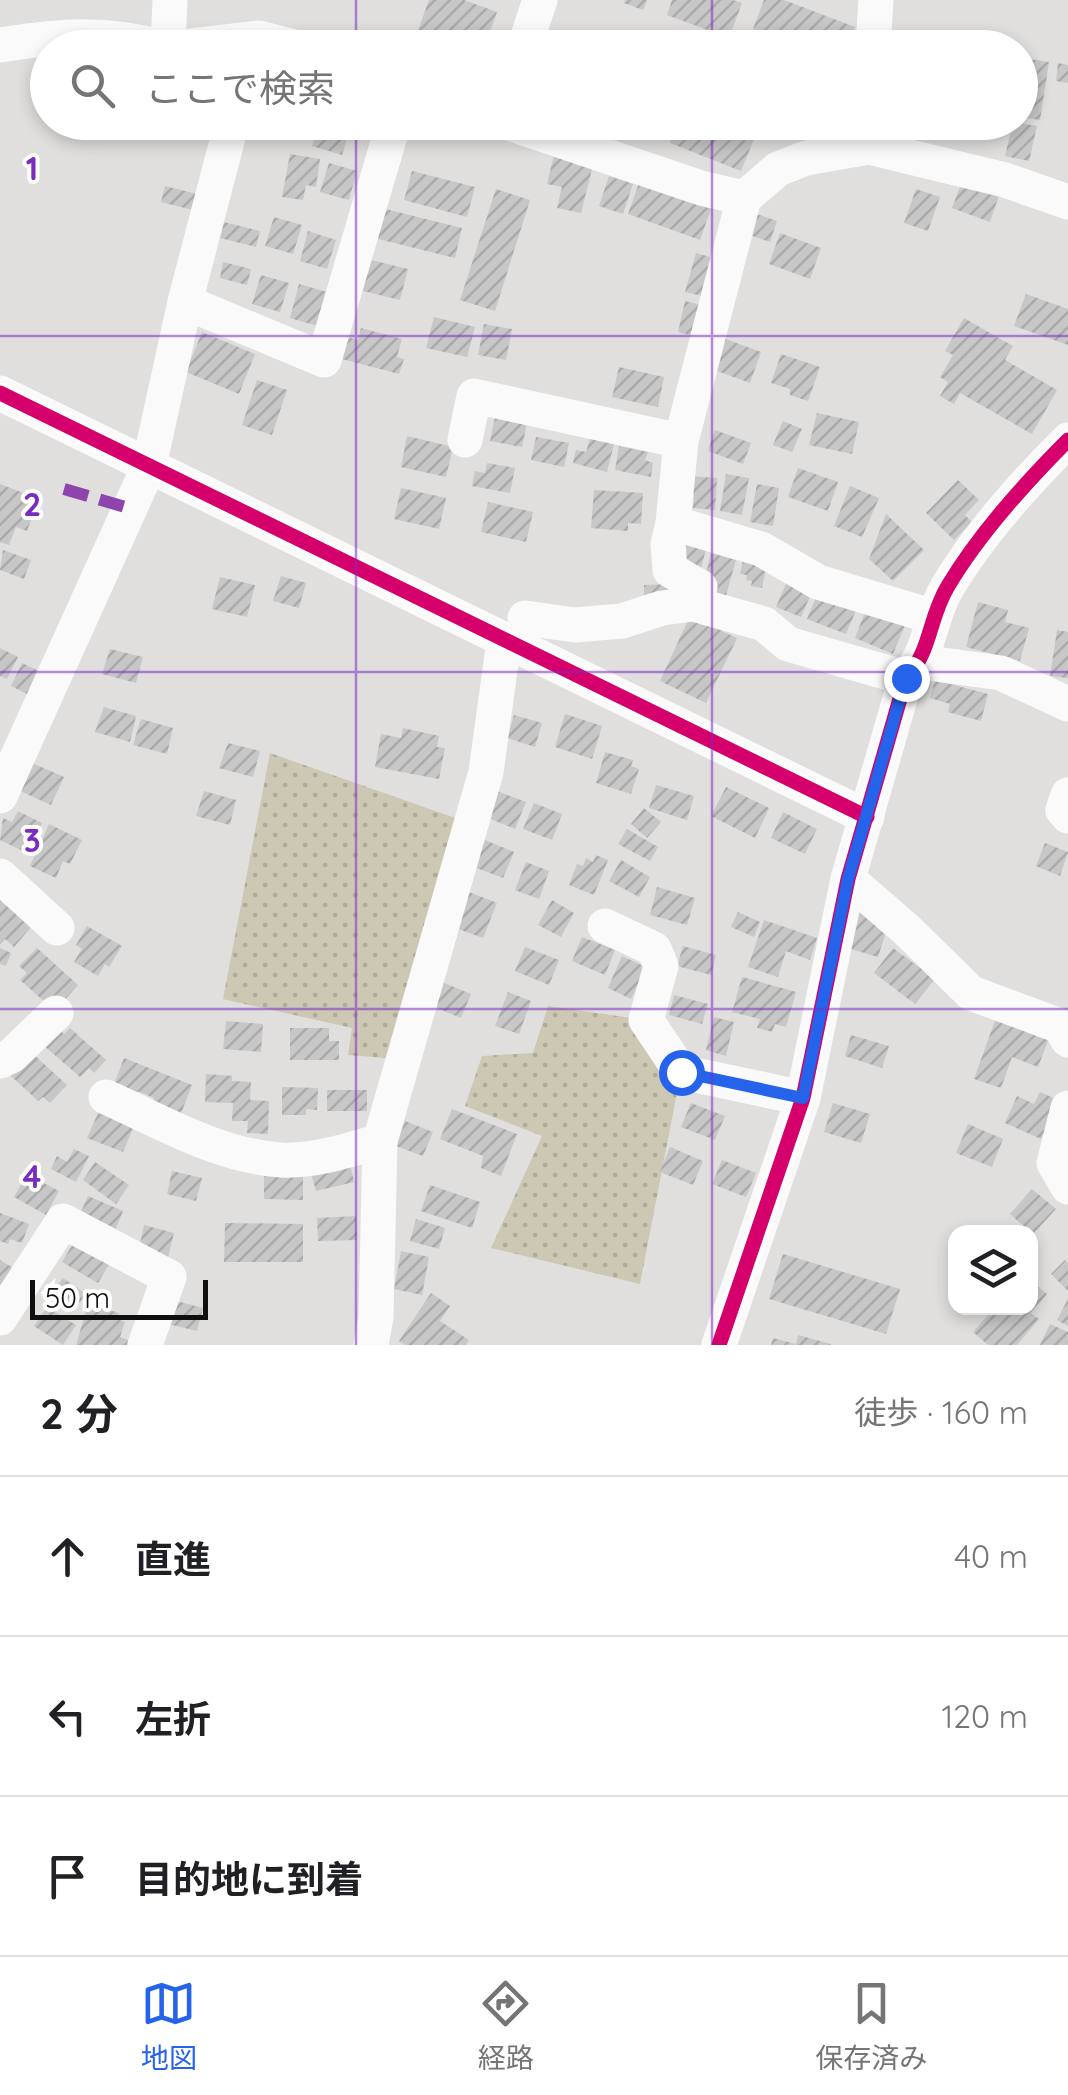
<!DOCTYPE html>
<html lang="ja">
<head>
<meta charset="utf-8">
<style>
  :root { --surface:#fff; --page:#f6f6f6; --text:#202124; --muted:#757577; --line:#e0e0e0; --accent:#2563eb }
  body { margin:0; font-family:Quicksand,"Noto Sans JP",sans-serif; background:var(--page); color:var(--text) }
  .controls { position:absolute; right:30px; bottom:30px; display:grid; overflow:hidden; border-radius:20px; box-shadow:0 5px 15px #0003 }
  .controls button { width:90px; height:90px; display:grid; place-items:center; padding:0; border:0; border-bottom:2px solid var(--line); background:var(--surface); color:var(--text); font:50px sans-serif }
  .scale { position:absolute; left:30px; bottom:25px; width:178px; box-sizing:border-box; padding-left:10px; border:5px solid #0f0f0d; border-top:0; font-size:28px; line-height:35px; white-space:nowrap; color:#0f0f0d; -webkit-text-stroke:8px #fff; paint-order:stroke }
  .stop { position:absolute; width:30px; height:30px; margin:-22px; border:8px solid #2563eb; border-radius:50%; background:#fff }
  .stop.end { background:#2563eb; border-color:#fff; box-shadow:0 2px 10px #0008 }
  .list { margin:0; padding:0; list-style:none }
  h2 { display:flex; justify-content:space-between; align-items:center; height:130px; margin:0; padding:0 40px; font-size:42px }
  h2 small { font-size:32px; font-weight:400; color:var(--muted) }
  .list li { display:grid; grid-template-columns:65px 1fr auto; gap:30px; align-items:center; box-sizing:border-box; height:160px; padding:0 40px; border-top:2px solid var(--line) }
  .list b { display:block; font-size:38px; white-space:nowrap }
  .list em { font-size:32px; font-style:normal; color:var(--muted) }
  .icon { flex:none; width:55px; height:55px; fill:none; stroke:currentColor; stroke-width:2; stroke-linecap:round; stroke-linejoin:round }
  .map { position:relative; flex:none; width:1068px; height:1345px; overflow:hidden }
  .search { position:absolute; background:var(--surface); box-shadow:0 5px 15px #0003; left:30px; right:30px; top:30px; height:110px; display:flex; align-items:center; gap:25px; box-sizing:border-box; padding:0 35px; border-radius:55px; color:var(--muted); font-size:38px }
  .sheet { height:610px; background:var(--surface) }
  nav { display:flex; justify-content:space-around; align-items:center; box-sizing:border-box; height:140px; border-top:2px solid var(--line); background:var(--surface); font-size:28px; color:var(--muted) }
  nav a { display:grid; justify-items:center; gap:5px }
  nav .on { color:var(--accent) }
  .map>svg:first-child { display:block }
  .grass { fill:url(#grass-dots) }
  .building { fill:url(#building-hatch) }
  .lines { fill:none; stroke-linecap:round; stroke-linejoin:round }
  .minor { stroke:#fafafa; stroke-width:35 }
  .quiet { stroke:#8e44ad; stroke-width:12; stroke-dasharray:25 12; stroke-linecap:butt }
  .cycleway-casing { stroke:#fff; stroke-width:21 }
  .cycleway { stroke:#d6006c; stroke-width:15 }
  .route { stroke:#2563eb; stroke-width:12 }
  .grid { fill:none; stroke:#7b2cbf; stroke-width:2.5; stroke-opacity:0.55 }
  .grid-label { font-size:32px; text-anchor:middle; font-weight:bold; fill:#7b2cbf; stroke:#fff; stroke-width:8; stroke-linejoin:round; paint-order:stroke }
</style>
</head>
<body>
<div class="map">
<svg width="1068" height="1345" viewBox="0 0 1068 1345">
  <defs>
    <pattern id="grass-dots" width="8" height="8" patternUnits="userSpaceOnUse" patternTransform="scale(2.5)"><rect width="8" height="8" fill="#cdc8b4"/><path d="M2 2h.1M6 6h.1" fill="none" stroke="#afab9a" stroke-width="1.8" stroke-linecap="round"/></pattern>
    <pattern id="building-hatch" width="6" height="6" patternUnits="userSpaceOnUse" patternTransform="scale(2.5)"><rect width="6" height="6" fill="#c8c7c8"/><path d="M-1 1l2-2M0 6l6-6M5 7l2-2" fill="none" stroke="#abaaab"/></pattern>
  </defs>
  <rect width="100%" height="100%" fill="#e0dfde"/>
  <g class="grass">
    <polygon points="270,753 461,820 396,1059 348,1055 352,1028 223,999"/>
    <polygon points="548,1006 646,1020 681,1072 640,1284 491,1248 542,1136 465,1106 482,1056 533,1053"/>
  </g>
  <g class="building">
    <polygon points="429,0 464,0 497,12 484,48 460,48 444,41 442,48 412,47"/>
    <polygon points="625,0 647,0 643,10 624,3"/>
    <polygon points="672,0 733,0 742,3 729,38 667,15"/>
    <polygon points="764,0 784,0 855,27 847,48 804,48 781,39 779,43 764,38 766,34 753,29"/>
    <polygon points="1028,59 1049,62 1040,120 1020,117"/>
    <polygon points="1058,63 1068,65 1068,83 1056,81"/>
    <polygon points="37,83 48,83 48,114 39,114"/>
    <polygon points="319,122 349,132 342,155 312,146"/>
    <polygon points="678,122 727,122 756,134 741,171 670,143"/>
    <polygon points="950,122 979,122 977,134 949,131"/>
    <polygon points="985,122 1004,122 1003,135 983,133"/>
    <polygon points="1013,122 1037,126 1029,161 1005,156"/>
    <polygon points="290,154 320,159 316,187 306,185 303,200 282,197"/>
    <polygon points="554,155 593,165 581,213 557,208 562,187 547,184"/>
    <polygon points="329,163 357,171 349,200 320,192"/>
    <polygon points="412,171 475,187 467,217 404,200"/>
    <polygon points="965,174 1002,187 990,222 952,208"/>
    <polygon points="609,176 633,184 623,214 599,206"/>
    <polygon points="639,183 711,209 700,240 628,214"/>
    <polygon points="165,186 201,195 197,211 161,202"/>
    <polygon points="496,189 530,200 495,311 460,300"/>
    <polygon points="916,189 940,197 928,231 904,223"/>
    <polygon points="381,208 462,228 455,258 374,238"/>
    <polygon points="754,213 777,221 770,242 747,234"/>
    <polygon points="274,217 302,225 293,254 265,246"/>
    <polygon points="224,222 260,231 256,247 220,238"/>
    <polygon points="308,231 336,240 327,269 300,261"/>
    <polygon points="780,233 821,248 810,279 769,264"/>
    <polygon points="696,253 717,259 707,297 685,292"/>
    <polygon points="367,259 408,269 400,300 359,290"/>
    <polygon points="223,262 251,269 247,285 220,278"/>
    <polygon points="261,275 289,283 280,312 252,304"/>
    <polygon points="299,284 327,292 318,326 290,318"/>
    <polygon points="1026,294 1068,309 1068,345 1014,326"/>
    <polygon points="685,301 705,306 698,337 678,332"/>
    <polygon points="434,317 475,327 467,357 426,348"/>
    <polygon points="964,318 1013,346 1005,360 1057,390 1032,434 960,393 954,404 940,396 948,382 940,377 953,355 945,351"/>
    <polygon points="484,324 512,329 506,360 478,355"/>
    <polygon points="361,328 402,339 397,357 404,359 399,374 342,359 348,337 358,340"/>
    <polygon points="202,332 255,354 239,394 186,372"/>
    <polygon points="720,337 761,352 750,383 709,368"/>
    <polygon points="781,354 820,367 808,401 790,395 790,389 771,383"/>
    <polygon points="619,367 664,377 658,407 612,397"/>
    <polygon points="257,380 287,390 272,435 242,425"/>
    <polygon points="817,413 859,422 852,454 809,445"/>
    <polygon points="495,417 527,423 522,447 490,441"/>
    <polygon points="783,421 802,429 792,452 773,445"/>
    <polygon points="715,430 751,443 743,464 708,451"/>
    <polygon points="407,436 453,447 446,477 401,467"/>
    <polygon points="536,437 569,443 564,467 531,460"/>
    <polygon points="590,438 614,444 607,472 573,463 576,450 586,452"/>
    <polygon points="619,446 648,452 645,460 653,463 651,477 615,470"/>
    <polygon points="487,463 515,468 510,493 472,486 475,471 485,473"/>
    <polygon points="798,468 838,482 828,511 788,497"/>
    <polygon points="726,474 749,478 742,515 720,511"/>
    <polygon points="689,476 717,478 715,510 693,508 694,494 687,494"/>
    <polygon points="958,480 979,500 965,515 972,522 954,540 926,513"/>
    <polygon points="0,484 39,499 27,531 16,527 9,545 0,542"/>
    <polygon points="757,484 779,488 773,526 750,522"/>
    <polygon points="850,486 879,498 862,537 834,526"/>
    <polygon points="401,488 446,498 439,529 394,519"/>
    <polygon points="594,490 643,493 641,524 628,523 628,531 591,528"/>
    <polygon points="488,502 533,512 526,542 481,532"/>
    <polygon points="886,514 924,550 893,581 869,559"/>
    <polygon points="709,538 701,568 684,557 687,549 674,546"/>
    <polygon points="3,550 31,560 24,579 0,570"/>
    <polygon points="711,553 736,560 725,599 706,596 704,582"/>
    <polygon points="744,555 768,559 762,588 751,586 752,581 746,580 747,575 740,574"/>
    <polygon points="281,576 306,583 299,608 273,601"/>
    <polygon points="220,577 255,585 247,617 212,609"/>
    <polygon points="789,577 814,587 801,617 776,607"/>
    <polygon points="670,584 670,600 644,600 644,585"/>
    <polygon points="820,588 859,603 846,634 807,619"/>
    <polygon points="978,602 1008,610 1005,622 1029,628 1020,661 966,647"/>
    <polygon points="867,607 906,623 893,654 855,638"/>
    <polygon points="690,616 737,638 706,703 660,681"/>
    <polygon points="1057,630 1068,632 1068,678 1050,676"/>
    <polygon points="0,648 18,657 7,679 0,676"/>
    <polygon points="110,649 143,657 136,683 102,674"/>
    <polygon points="22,663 43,673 31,696 11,686"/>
    <polygon points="935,680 988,694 981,721 948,712 950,704 930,698"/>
    <polygon points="104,707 136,716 130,742 95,732"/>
    <polygon points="565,714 602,726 592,759 555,747"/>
    <polygon points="514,715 542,723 535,747 507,738"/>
    <polygon points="141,719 173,728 167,754 133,745"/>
    <polygon points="403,728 439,736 437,747 445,748 439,779 375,767 381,734 401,738"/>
    <polygon points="228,743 260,751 253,777 219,768"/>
    <polygon points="605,752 633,760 631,766 639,769 631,794 596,783"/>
    <polygon points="30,762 64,777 51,805 18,790"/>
    <polygon points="656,785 694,796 687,820 649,808"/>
    <polygon points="726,787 769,808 755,838 711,816"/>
    <polygon points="204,791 236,800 230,825 196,816"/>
    <polygon points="497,791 526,802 515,829 486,817"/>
    <polygon points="534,803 562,814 552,840 523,829"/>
    <polygon points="644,808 661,822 647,838 631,824"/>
    <polygon points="18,811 42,823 27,853 0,840 3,818 12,822"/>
    <polygon points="783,812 817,829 805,854 771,838"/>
    <polygon points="49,824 82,840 70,864 63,861 56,878 30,866"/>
    <polygon points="627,829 658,847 650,861 618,844"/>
    <polygon points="485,840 514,852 503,878 474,867"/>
    <polygon points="1045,843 1068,852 1060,876 1036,866"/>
    <polygon points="596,855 608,860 594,895 569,885 577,864 583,866 586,858 593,862"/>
    <polygon points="621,860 650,877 639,897 609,881"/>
    <polygon points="526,862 549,871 539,899 515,890"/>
    <polygon points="657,887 695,898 687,925 650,915"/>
    <polygon points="464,890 497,903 483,938 450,926"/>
    <polygon points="0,900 31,927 14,947 5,939 0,944"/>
    <polygon points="552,900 574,913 561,937 538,925"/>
    <polygon points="861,909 888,926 878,957 851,949"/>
    <polygon points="738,912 760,922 754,937 731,927"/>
    <polygon points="764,920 817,938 810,960 786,951 778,977 748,967"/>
    <polygon points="87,926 122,946 109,967 105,964 98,976 74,962 82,949 76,945"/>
    <polygon points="582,937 615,950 605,975 572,961"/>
    <polygon points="683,946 716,955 711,975 677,966"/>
    <polygon points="525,947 559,960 549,985 515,971"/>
    <polygon points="0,948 11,953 6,966 0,964"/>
    <polygon points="37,948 78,985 55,1011 20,980 27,973 19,966"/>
    <polygon points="893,948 935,979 915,1004 874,973"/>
    <polygon points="622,956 646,967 631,999 608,988"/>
    <polygon points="742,977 796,992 786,1027 775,1024 772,1032 757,1028 760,1019 732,1012"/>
    <polygon points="437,980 471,994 461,1018 427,1004"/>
    <polygon points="508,992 531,1001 519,1034 495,1026"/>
    <polygon points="674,995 708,1004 702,1024 669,1015"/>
    <polygon points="714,1017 734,1022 726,1056 706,1050"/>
    <polygon points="996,1018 1049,1038 1038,1067 1012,1057 1001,1088 974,1079"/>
    <polygon points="226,1021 263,1024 261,1052 223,1049"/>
    <polygon points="57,1027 64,1034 70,1028 106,1060 94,1073 89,1068 80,1077 42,1044"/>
    <polygon points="290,1028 329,1028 329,1041 339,1041 339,1060 290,1060"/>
    <polygon points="851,1035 889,1046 882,1068 845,1056"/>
    <polygon points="31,1052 67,1085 50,1103 43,1097 38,1101 10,1075"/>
    <polygon points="124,1058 192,1085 180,1116 152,1105 154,1098 138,1091 136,1096 113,1087"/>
    <polygon points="206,1074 232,1076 232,1081 251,1082 250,1100 269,1101 268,1134 247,1133 248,1121 232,1121 233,1103 205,1102"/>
    <polygon points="282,1087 318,1088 317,1110 306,1109 306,1115 282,1115"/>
    <rect x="327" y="1090" width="40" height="21"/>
    <polygon points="1040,1092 1058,1100 1041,1139 1005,1123 1017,1096 1034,1104"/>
    <polygon points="691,1103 725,1116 715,1140 681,1127"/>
    <polygon points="833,1103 870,1114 861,1143 824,1132"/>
    <polygon points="452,1109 517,1134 501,1176 481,1168 483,1156 440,1139"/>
    <polygon points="99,1111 134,1126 123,1152 87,1138"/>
    <polygon points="405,1121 433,1132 423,1156 396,1146"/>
    <polygon points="968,1124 1003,1139 992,1167 956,1153"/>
    <polygon points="670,1147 703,1161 693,1185 660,1172"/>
    <polygon points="74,1149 89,1156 76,1182 51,1169 57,1156 67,1162"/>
    <polygon points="349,1159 354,1182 316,1191 310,1169"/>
    <polygon points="722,1160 756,1173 746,1197 712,1184"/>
    <polygon points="95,1162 129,1185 116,1204 83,1180"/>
    <polygon points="172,1171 202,1178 196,1201 167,1194"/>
    <polygon points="27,1174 59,1191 46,1215 14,1197"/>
    <polygon points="264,1176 303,1177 303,1200 264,1199"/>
    <polygon points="430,1185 480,1202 472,1228 421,1211"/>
    <polygon points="1032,1189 1056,1209 1033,1234 1010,1214"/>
    <polygon points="88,1196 123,1211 112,1238 76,1223"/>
    <polygon points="0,1213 29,1224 22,1243 10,1239 8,1244 0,1241"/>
    <polygon points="356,1216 357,1240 318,1241 317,1218"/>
    <polygon points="416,1219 445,1228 439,1249 410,1241"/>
    <polygon points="225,1223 303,1224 303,1262 224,1262"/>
    <polygon points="144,1225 174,1233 168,1257 139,1249"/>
    <polygon points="74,1242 110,1263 98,1283 62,1262"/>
    <polygon points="401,1251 429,1257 422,1295 394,1289"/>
    <polygon points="783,1254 900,1289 886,1334 769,1299"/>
    <polygon points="0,1260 15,1269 0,1292"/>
    <polygon points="1065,1260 1068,1263 1068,1291 1051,1274"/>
    <polygon points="63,1278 86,1294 72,1313 49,1297"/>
    <polygon points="1030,1280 1047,1294 1031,1313 1039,1319 1017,1345 988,1345 973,1332 994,1308 1030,1308"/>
    <polygon points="431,1293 450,1306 440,1321 469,1340 466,1345 405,1345 399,1341"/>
    <polygon points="1068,1299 1068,1326 1057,1320"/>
    <polygon points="173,1300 203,1308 197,1331 168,1324"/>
    <polygon points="88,1304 119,1313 117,1319 125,1322 120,1337 128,1340 127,1345 76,1345"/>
    <polygon points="47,1307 76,1325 63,1345 34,1326"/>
    <polygon points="1050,1324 1068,1332 1068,1345 1040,1345"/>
    <polygon points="798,1335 831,1344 830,1345 771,1345 773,1338 796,1344"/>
  </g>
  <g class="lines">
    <g class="minor">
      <path d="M0,45c62,-10 104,-13 166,3"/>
      <polyline points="168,48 170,0"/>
      <polyline points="173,48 259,38 298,48"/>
      <polyline points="524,48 540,0"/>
      <polyline points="873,48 876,0"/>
      <polyline points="506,122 701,188 744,198 778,169 806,158 869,147 1005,180 1068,202"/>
      <polyline points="185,302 324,360 394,122"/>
      <polyline points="0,393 867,817"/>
      <polyline points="465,440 474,396 681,441"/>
      <polyline points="673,523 761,549 818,582 934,617"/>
      <polyline points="693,604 700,587 670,570 668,544 673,523 681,441 744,198"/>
      <polyline points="525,618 575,625 622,621 662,608 693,604 764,624 788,644 906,678"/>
      <polyline points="921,662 1001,673 1068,704"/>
      <polyline points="1068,795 1063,810 1068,816"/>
      <polyline points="0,796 149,466 185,302 232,122"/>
      <polyline points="0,876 57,928"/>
      <polyline points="848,879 908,931 971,993 1060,1026 1068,1040"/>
      <polyline points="605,926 654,949 661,966 646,1020 681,1072 803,1098"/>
      <polyline points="0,1061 11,1056 56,1013"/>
      <path d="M106,1097c56,25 113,59 175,63 31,2 69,-10 99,-19"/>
      <polyline points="1068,1108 1054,1163 1068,1187"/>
      <polyline points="0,1318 63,1221 169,1277 145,1345"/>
      <polyline points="371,1345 376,1317 380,1141 486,772 504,641"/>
      <path d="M719,1345l84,-247 45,-219 58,-201c26,-28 22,-59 42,-92 31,-52 77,-103 120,-146"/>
    </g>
    <polyline class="quiet" points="64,489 132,509"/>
    <g class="cycleway-casing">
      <g id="cycleway">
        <polyline points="0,393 867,817"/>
        <path d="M719,1345l84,-247 45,-219 58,-201c26,-28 22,-59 42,-92 31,-52 77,-103 120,-146"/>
      </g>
    </g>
    <use href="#cycleway" class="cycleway"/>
  </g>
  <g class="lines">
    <polyline class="route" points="681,1072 803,1098 848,879 906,678"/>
  </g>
  <path class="grid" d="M356,0v48M712,0v48M356,122v1223M712,122v1223M0,336h1068M0,672h1068M0,1009h1068"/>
  <g class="grid-label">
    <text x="32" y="180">1</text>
    <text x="32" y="516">2</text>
    <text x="32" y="852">3</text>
    <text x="32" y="1188">4</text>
  </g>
</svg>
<div class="controls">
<button><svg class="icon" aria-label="layers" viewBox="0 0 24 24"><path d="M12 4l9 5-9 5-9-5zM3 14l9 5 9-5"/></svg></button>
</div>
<div class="scale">50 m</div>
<div class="stop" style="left:681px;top:1072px"></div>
<div class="stop end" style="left:906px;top:678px"></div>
<div class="search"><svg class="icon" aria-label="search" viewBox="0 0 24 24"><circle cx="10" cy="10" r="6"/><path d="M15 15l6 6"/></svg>ここで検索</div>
</div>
<section class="sheet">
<h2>2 分<small>徒歩 · 160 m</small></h2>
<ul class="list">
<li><svg class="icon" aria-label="ahead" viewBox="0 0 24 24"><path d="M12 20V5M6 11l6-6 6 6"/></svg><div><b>直進</b></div><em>40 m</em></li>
<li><svg class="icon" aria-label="left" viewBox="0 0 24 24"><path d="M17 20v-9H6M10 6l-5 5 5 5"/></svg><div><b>左折</b></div><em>120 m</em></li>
<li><svg class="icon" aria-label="arrive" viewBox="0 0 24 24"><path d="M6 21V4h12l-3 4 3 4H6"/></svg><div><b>目的地に到着</b></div></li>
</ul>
</section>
<nav>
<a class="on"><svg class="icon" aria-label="map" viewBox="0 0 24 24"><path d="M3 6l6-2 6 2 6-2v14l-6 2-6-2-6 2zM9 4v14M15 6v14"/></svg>地図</a>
<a><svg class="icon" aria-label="directions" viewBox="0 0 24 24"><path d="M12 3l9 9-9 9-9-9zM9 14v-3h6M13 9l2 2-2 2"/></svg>経路</a>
<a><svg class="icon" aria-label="saved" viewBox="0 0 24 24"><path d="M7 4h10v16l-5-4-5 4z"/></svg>保存済み</a>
</nav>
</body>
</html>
